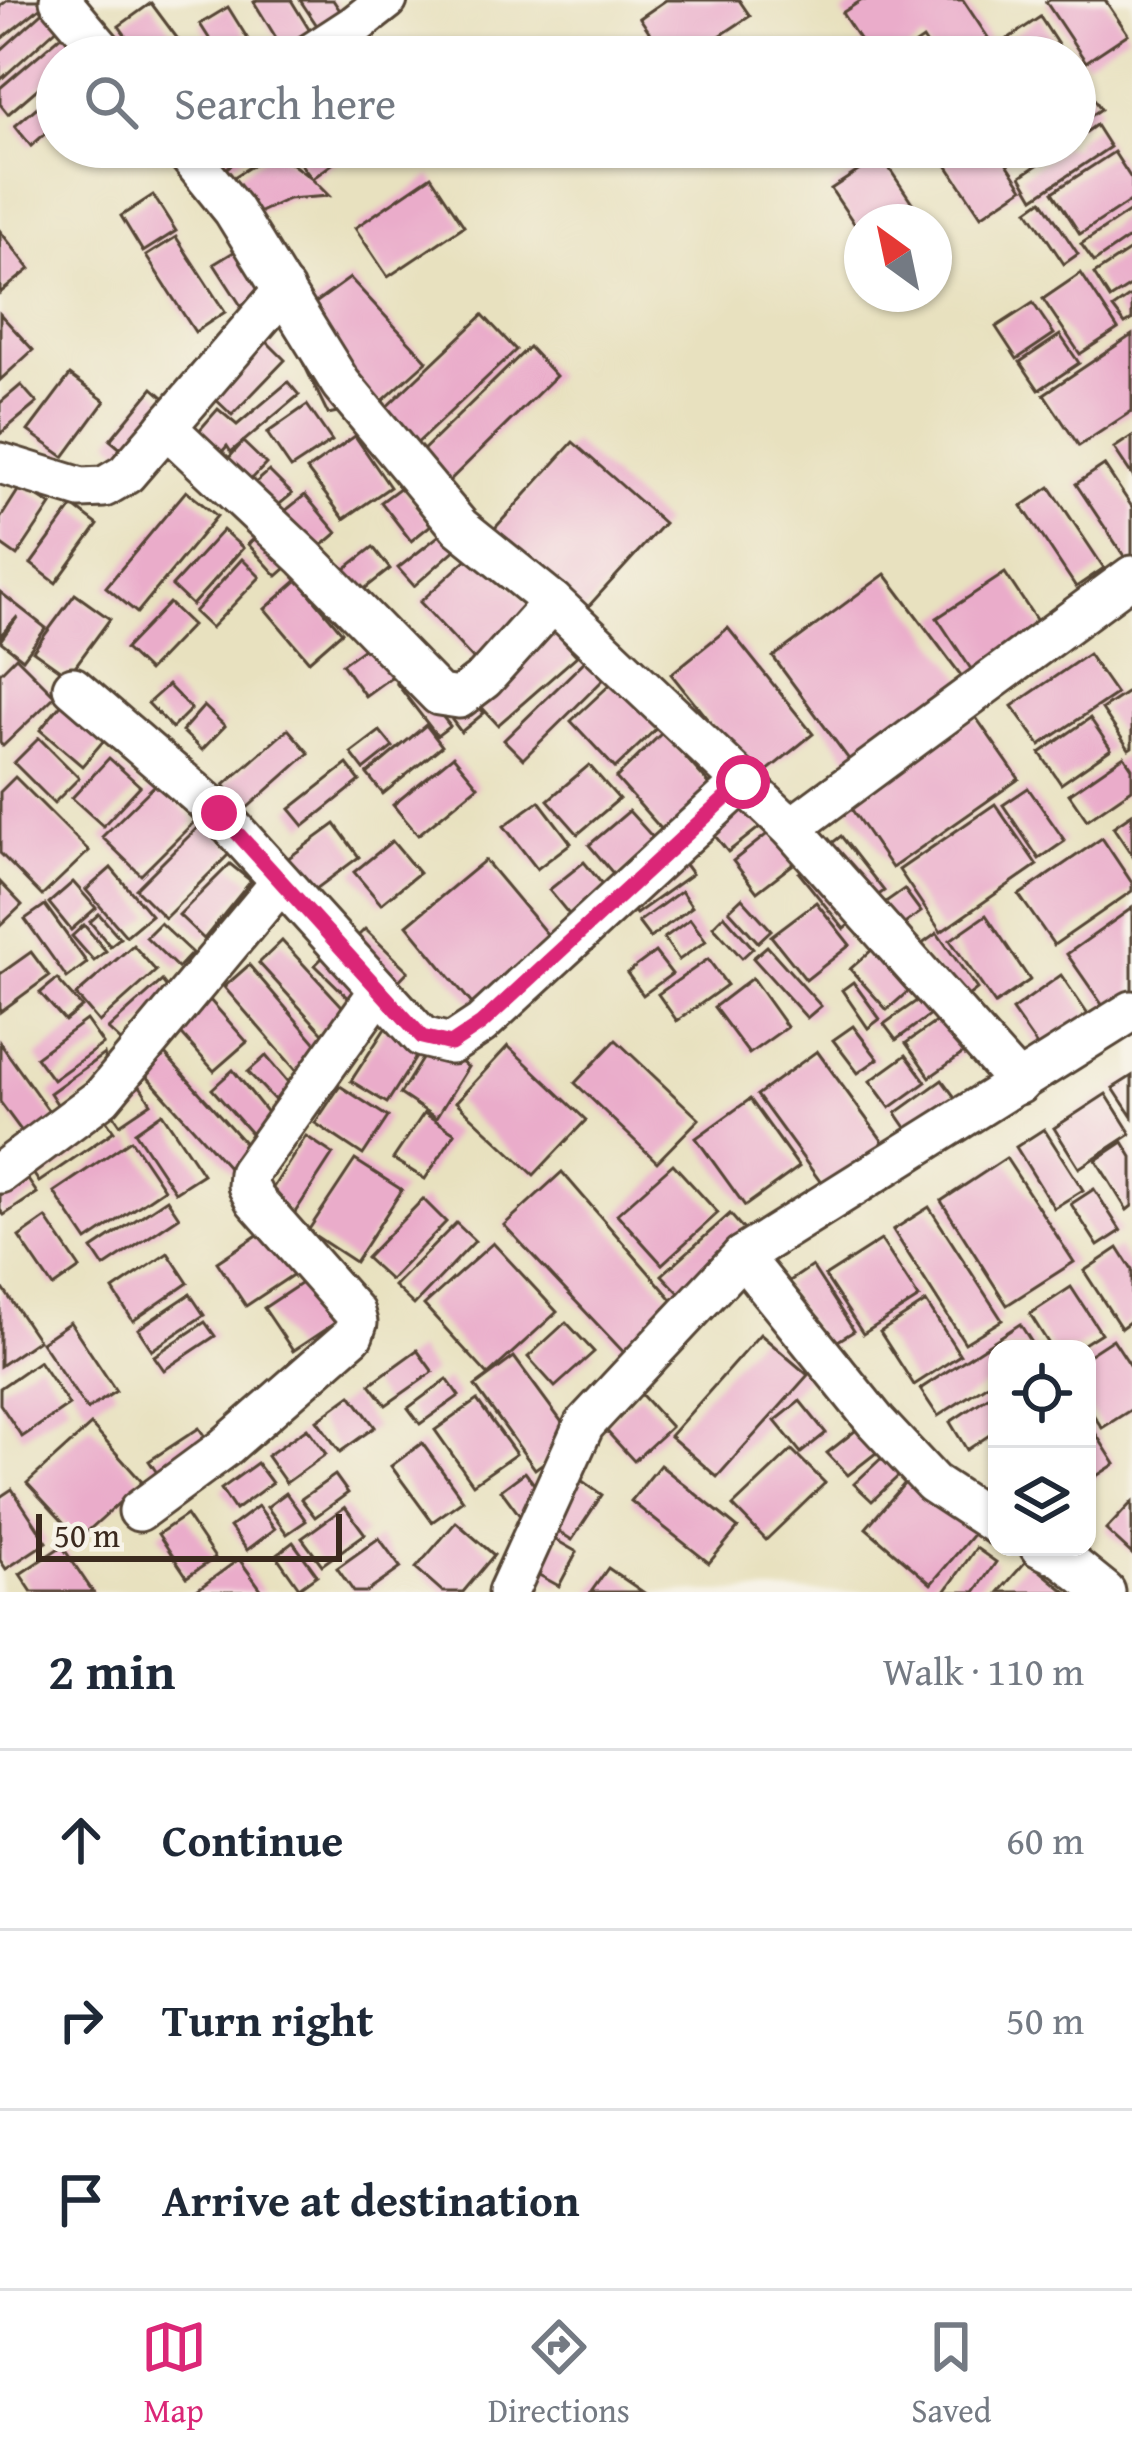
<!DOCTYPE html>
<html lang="en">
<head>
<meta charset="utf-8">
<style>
  :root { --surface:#fff; --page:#f6f6f7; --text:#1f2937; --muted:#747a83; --line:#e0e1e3; --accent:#db2777 }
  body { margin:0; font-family:"Gentium Book Plus",serif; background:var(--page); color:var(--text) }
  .controls { position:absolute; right:36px; bottom:36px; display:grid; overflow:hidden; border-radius:24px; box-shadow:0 3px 9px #0004 }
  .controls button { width:108px; height:108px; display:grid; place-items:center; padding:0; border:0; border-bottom:3px solid var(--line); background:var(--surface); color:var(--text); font:60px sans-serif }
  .compass { position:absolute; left:844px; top:204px; width:108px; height:108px; border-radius:50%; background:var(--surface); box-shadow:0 3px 9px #0004; rotate:327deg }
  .scale { position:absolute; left:36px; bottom:30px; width:306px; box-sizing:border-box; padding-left:12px; border:6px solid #3b2a1e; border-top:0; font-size:33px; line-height:42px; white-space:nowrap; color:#3b2a1e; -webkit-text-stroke:9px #f7f3e8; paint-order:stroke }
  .stop { position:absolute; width:36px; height:36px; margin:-27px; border:9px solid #db2777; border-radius:50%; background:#fff }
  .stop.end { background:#db2777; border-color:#fff; box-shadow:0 3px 12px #0008 }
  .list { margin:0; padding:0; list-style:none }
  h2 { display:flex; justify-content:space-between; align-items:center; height:156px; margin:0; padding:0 48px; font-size:51px }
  h2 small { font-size:39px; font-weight:400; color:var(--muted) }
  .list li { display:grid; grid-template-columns:78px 1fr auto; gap:36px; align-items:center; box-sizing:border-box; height:180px; padding:0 48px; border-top:3px solid var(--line) }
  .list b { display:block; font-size:45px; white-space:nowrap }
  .list em { font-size:39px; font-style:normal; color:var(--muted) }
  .icon { flex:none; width:66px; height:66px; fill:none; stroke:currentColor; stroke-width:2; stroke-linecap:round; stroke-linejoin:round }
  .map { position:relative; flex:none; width:1132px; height:1592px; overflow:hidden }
  .search { position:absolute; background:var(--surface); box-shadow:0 3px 9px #0004; left:36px; right:36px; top:36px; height:132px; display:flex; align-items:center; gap:30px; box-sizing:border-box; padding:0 42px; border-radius:66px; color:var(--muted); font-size:45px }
  .sheet { height:696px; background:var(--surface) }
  nav { display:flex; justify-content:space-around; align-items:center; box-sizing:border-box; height:168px; border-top:3px solid var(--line); background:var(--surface); font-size:33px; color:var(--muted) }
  nav a { display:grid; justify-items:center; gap:6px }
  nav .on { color:var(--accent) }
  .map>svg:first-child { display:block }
  .building { fill:#eaacca }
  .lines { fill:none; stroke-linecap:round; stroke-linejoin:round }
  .street-casing { stroke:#554536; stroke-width:45 }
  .street { stroke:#fff; stroke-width:39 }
  .route { stroke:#db2777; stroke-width:15 }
</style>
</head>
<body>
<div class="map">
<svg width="1132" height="1592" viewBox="0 0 1132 1592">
  <rect width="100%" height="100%" fill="#f7f3e8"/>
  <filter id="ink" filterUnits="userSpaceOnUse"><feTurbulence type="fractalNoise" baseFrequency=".00833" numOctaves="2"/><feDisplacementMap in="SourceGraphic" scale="24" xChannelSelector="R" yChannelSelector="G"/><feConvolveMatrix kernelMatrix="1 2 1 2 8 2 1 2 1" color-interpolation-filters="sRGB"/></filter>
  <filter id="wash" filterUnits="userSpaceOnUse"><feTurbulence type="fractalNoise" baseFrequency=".004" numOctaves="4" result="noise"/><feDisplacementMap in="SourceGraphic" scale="48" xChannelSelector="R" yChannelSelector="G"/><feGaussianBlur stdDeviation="2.7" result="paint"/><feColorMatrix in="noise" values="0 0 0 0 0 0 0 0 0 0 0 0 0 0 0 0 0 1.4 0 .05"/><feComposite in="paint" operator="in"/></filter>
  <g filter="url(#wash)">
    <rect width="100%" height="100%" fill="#e8e1bf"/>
    <g id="blocks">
      <g class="building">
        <polygon points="8,0 44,0 45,4 0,40 0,6"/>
        <polygon points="257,0 291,0 318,44 288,57 254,2"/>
        <polygon points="300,0 333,0 349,24 326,39"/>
        <polygon points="666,0 739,0 750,16 688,57 666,57 640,18"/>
        <polygon points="862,0 963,0 989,39 963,57 935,57 923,39 897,57 871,57 842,13"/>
        <polygon points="1050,0 1105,0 1128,34 1086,62 1046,2"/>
        <polygon points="151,3 189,54 185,57 141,57 119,26"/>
        <polygon points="49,7 63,23 0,80 0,51"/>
        <polygon points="228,7 259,57 221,57 200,24"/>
        <polygon points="1040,17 1066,57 981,57"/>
        <polygon points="69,29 85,48 75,57 57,57 57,72 8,114 0,104 0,88"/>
        <polygon points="1075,70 1101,109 1075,127"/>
        <polygon points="57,90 57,123 31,146 15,126"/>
        <polygon points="1096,125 1110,147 1034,198 1021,176 1064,147 1075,147 1075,140"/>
        <polygon points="196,147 258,147 216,175"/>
        <polygon points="288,147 355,147 312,179 329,196 288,199 258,213 240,211 226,182 275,151 312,179"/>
        <polygon points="935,147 996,147 1023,188 981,216"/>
        <polygon points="1114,152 1132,180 1132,200 1080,234 1053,192"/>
        <polygon points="881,156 925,222 862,222 862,235 831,189"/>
        <polygon points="431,176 464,226 388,277 355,228"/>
        <polygon points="153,195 176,231 143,252 121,216"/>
        <polygon points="1042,200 1078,254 1064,264 1028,210"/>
        <polygon points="1132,210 1132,236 1094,262 1081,244"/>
        <polygon points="0,231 30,269 0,293"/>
        <polygon points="176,237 225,312 195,332 146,256"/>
        <polygon points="1132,249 1132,285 1110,299 1094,274"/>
        <polygon points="237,250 270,300 247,315 214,264"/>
        <polygon points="1081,273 1118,329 1080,354 1043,299"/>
        <polygon points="350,278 427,361 380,403 328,414 285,325"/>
        <polygon points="1132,295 1132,320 1125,324 1113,308"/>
        <polygon points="1033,303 1054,334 1017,359 996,327"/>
        <polygon points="0,314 33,350 0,380"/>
        <polygon points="483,315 516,350 411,449 378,415"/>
        <polygon points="1060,335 1079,363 1039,390 1020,362"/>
        <polygon points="1132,335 1132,411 1079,446 1044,394"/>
        <polygon points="265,340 285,360 232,415 211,395"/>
        <polygon points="529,347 556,376 443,487 415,458"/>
        <polygon points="70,375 105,401 64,457 28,431"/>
        <polygon points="288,382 299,395 231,452 227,446 213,462 190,441 218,409 237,425"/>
        <polygon points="21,385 37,403 0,434 0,403"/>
        <polygon points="153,388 171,404 129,456 110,440"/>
        <polygon points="307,405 332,441 291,468 267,433"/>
        <polygon points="355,436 390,487 344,519 307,470"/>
        <polygon points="1132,436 1132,475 1114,448"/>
        <polygon points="243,442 266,464 250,481 227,460"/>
        <polygon points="573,442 664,523 578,618 487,537"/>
        <polygon points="1104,465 1132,507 1132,568 1076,484"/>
        <polygon points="269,471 292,494 275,508 253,485"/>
        <polygon points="21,486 51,505 17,556 0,544 0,519"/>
        <polygon points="401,487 431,525 411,541 381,502"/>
        <polygon points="1050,487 1104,568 1076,587 1022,506"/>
        <polygon points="186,491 217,516 137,613 106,587"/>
        <polygon points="305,495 337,533 311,555 280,515"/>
        <polygon points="73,506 98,525 56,583 31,564"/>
        <polygon points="223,530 243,548 192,605 172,586"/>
        <polygon points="264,530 293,562 277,576 248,544"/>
        <polygon points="446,530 459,546 414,586 398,568"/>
        <polygon points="373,547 390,569 358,594 341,572"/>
        <polygon points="478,549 533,608 475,661 420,602"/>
        <polygon points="242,559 260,577 211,628 194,612"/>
        <polygon points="1005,573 1059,654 991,699 937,618"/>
        <polygon points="885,574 966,682 853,765 773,657"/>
        <polygon points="298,580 342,632 309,661 265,609"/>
        <polygon points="0,592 46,628 23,659 0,641 18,616 0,636"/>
        <polygon points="75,594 110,619 68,676 33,651"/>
        <polygon points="169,603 192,625 148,671 125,649"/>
        <polygon points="728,628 813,734 756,780 671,674"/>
        <polygon points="555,632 577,656 498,725 476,701"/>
        <polygon points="375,640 398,672 365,696 342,664"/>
        <polygon points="1088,654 1116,694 1040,745 1012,706"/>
        <polygon points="590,656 608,675 523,759 504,740"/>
        <polygon points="16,657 55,696 3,746 0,743 0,673"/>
        <polygon points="409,674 450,726 437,736 397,684"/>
        <polygon points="615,680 659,726 615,768 571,721"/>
        <polygon points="168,685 191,709 172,728 148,703"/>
        <polygon points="1132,689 1132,747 1129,749 1102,709"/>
        <polygon points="68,696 111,732 82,766 40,730"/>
        <polygon points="475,702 484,713 461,732 452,720"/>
        <polygon points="204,706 225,726 202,750 182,731"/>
        <polygon points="975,716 1019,779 892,868 848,804"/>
        <polygon points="1090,718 1111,749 1061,784 1040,753"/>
        <polygon points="426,725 442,746 383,794 367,774"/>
        <polygon points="288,729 309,753 246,809 224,785"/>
        <polygon points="380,731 393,747 364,770 351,753"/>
        <polygon points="663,732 720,796 672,841 616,778"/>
        <polygon points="39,738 79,778 54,803 14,763"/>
        <polygon points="453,756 478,786 418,835 393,805"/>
        <polygon points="1124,756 1132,768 1132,789 1087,820 1069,794"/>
        <polygon points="109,758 140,786 103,826 72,798"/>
        <polygon points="347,764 360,781 304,826 290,809"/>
        <polygon points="589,765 619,799 578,834 548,800"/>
        <polygon points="15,777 89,851 42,896 0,853 0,792"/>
        <polygon points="157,783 195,821 141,875 102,837"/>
        <polygon points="1028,788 1065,841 1039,859 1003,805"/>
        <polygon points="748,794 769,820 728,852 707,826"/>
        <polygon points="539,801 571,843 537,869 504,826"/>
        <polygon points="995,804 1037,865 941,932 899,870"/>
        <polygon points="629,811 658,843 617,878 589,845"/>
        <polygon points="1132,814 1132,855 1113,827"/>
        <polygon points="205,820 234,849 165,918 136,889"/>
        <polygon points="335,824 359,857 312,892 287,859"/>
        <polygon points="771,831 796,862 757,892 733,861"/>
        <polygon points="841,836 884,891 865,905 823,850"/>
        <polygon points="1102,838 1132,883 1132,891 1054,945 1019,895"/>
        <polygon points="392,841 419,873 381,904 354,872"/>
        <polygon points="681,859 692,874 636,914 625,900"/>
        <polygon points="817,859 861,915 844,929 799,873"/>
        <polygon points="485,860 552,940 472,1004 407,925"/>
        <polygon points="584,862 607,890 572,918 549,890"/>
        <polygon points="230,864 251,881 204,939 179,915"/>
        <polygon points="111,868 151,915 126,936 86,890"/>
        <polygon points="0,882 22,905 0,926"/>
        <polygon points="73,882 96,908 71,930 49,903"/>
        <polygon points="904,889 921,912 891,934 874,910"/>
        <polygon points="681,891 692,907 650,938 638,922"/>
        <polygon points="742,898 771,930 758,942 729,910"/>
        <polygon points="816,902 850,945 806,980 771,936"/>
        <polygon points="45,905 87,963 67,978 25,919"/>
        <polygon points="1132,908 1132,1001 1110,1016 1067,954"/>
        <polygon points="99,914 120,938 110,946 90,922"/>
        <polygon points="724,915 753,948 742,958 713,926"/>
        <polygon points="986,915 1030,980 995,1004 950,940"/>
        <polygon points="690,919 706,941 679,960 664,938"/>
        <polygon points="160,923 192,953 178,968 146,937"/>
        <polygon points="84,925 106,951 94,961 72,936"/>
        <polygon points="365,929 408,971 387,993 347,947"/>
        <polygon points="937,933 977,989 959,1003 918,947"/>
        <polygon points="282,941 353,1018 332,1043 259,963"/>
        <polygon points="133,945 156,971 99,1022 76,995"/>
        <polygon points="767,946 821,1006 807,1018 753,958"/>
        <polygon points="875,947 912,988 887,1010 850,969"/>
        <polygon points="331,949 377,993 361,1010 315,965"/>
        <polygon points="31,952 49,976 0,1012 0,974"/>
        <polygon points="655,952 672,974 643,995 627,973"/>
        <polygon points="708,959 727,985 677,1021 658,994"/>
        <polygon points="249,965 326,1055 300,1075 224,987"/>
        <polygon points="1061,975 1091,1019 1042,1053 1012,1010"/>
        <polygon points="752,978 787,1027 749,1054 714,1007"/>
        <polygon points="57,979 82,1007 65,1021 40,993"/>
        <polygon points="162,981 173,995 122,1042 108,1029"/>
        <polygon points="853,982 880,1019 868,1028 842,990"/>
        <polygon points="209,999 247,1042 214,1071 176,1028"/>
        <polygon points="918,1000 930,1015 896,1040 884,1024"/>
        <polygon points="951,1011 975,1045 930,1077 906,1043"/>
        <polygon points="86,1020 103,1044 53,1080 36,1057"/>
        <polygon points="390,1021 425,1043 387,1103 351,1081"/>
        <polygon points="853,1026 878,1059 858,1073 833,1040"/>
        <polygon points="616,1040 699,1119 657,1162 575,1083"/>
        <polygon points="0,1043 58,1124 31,1144 0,1102"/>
        <polygon points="432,1043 468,1067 436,1118 400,1094"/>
        <polygon points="508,1046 586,1120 534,1175 456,1102"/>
        <polygon points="817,1051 887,1147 827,1191 757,1095"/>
        <polygon points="164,1053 258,1158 237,1177 143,1072"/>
        <polygon points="104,1054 109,1076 61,1110 50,1093"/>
        <polygon points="906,1055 926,1082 890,1108 870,1081"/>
        <polygon points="266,1056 297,1093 284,1110 248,1072"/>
        <polygon points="233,1070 273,1120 258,1141 212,1089"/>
        <polygon points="1132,1076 1132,1117 1113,1088"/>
        <polygon points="942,1080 965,1111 918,1145 896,1113"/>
        <polygon points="140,1086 151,1103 120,1124 109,1108"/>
        <polygon points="340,1086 388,1117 363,1155 315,1123"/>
        <polygon points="1106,1094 1131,1134 1079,1168 1054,1128"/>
        <polygon points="750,1099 799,1167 745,1206 696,1138"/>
        <polygon points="162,1113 203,1174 175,1192 135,1132"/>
        <polygon points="424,1113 455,1133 425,1179 393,1159"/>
        <polygon points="102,1114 114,1131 39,1182 27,1164"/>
        <polygon points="1044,1129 1083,1190 1054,1208 1016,1147"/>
        <polygon points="306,1136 333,1154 294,1214 267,1197"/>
        <polygon points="131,1140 164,1189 87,1241 54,1192"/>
        <polygon points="1123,1142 1132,1157 1132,1206 1127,1210 1096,1160"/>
        <polygon points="1006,1158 1074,1262 1007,1305 941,1201"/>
        <polygon points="355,1160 402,1190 355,1262 308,1231"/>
        <polygon points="673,1164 718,1213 662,1264 617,1214"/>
        <polygon points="20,1168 37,1193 4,1215 0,1210 0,1181"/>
        <polygon points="562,1172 676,1304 630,1359 504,1225"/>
        <polygon points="1094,1189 1121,1231 1098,1246 1071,1204"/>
        <polygon points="167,1199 179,1217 104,1267 92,1249"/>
        <polygon points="423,1199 446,1222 390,1280 366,1258"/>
        <polygon points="929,1207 1002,1320 965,1343 893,1230"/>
        <polygon points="730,1214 751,1238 685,1299 662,1275"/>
        <polygon points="46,1218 80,1268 53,1287 19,1237"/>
        <polygon points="456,1223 475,1241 414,1305 394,1286"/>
        <polygon points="271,1226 300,1270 246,1306 217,1262"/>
        <polygon points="881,1240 919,1298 863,1334 825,1276"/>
        <polygon points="493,1243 557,1312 488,1375 424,1305"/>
        <polygon points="1118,1248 1132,1270 1132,1320 1121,1328 1084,1271"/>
        <polygon points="168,1253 188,1283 133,1321 113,1290"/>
        <polygon points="812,1266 854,1331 825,1349 784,1285"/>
        <polygon points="306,1280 335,1323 293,1351 264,1308"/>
        <polygon points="1071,1287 1101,1333 1076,1349 1052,1349 1030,1314"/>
        <polygon points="4,1290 38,1340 0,1366 0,1293"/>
        <polygon points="190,1294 204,1315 152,1350 138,1329"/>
        <polygon points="926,1302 960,1355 914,1385 880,1332"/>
        <polygon points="70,1322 116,1391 87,1410 41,1342"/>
        <polygon points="205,1322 215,1336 164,1370 154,1356"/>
        <polygon points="566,1322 594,1352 555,1387 528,1357"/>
        <polygon points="1020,1324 1036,1349 997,1349 997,1378 938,1416 920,1389"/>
        <polygon points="760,1334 808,1375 717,1477 670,1436"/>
        <polygon points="1113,1339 1132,1368 1132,1409 1102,1428 1087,1405 1087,1356"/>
        <polygon points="417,1350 433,1372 386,1405 370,1384"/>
        <polygon points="514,1357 575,1440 535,1469 475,1386"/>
        <polygon points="39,1361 69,1405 22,1437 0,1404 0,1388"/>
        <polygon points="447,1379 459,1396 420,1424 408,1408"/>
        <polygon points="640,1393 671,1427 634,1461 603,1427"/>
        <polygon points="994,1393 997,1398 997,1430 967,1450 950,1422"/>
        <polygon points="351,1395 375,1427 340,1452 317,1420"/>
        <polygon points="477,1400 516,1454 473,1484 435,1430"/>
        <polygon points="800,1401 826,1433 801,1453 775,1421"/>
        <polygon points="1087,1420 1115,1464 1087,1482"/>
        <polygon points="91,1425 142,1482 79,1539 27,1483"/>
        <polygon points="860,1427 881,1449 848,1475 827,1453"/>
        <polygon points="199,1428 214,1450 164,1483 149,1461"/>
        <polygon points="307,1428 326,1454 286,1483 267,1456"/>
        <polygon points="422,1443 463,1500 432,1522 391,1466"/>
        <polygon points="892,1448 909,1466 872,1501 854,1484"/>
        <polygon points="792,1450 825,1483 766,1540 733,1506"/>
        <polygon points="257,1463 272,1483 235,1510 221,1489"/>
        <polygon points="660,1465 738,1528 709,1563 631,1501"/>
        <polygon points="525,1472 547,1502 523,1520 501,1490"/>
        <polygon points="335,1475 348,1493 315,1517 301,1499"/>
        <polygon points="911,1476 976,1531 931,1584 866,1528"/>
        <polygon points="578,1478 602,1495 572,1540 547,1524"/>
        <polygon points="12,1489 47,1542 6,1569 0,1560 0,1497"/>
        <polygon points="286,1493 306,1521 287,1534 267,1507"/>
        <polygon points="1132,1502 1132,1554 1106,1530"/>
        <polygon points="258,1506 275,1529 247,1550 230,1527"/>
        <polygon points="345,1507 365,1534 322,1565 302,1538"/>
        <polygon points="186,1515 215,1558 187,1577 158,1534"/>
        <polygon points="456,1522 494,1555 463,1592 443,1592 416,1568"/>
        <polygon points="549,1536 577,1552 559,1586 530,1570"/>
        <polygon points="379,1538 401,1568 367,1592 354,1592 337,1568"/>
        <polygon points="293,1542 317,1575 299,1588 276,1555"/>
        <polygon points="62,1546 93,1592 32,1592 20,1574"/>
        <polygon points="976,1548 996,1562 975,1592 945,1592"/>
        <polygon points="239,1559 263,1592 194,1592"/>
        <polygon points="1027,1560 1066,1592 999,1592"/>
        <polygon points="608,1568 643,1592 591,1592"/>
      </g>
    </g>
  </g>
  <g filter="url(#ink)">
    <use href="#blocks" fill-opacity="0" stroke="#554536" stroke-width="3"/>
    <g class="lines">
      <g class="street-casing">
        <g id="street">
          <polyline points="60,0 108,57"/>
          <polyline points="306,57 355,25 387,0"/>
          <polyline points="182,147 233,210 341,384 460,527 553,602 791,828 1019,1084"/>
          <polyline points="166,427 305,558 439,695 459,698 484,679 553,602"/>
          <polyline points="0,463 81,488 104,487 126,474 284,290"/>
          <polyline points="73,687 219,813 422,1037 451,1044 481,1024 743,782"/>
          <polyline points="791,828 1132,576"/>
          <polyline points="0,1173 102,1097 281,882"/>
          <polyline points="742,1256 876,1422 933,1483 997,1525"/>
          <polyline points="139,1511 223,1449 353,1335 357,1323 354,1312 255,1200 248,1186 249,1173 379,991"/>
          <polyline points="1040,1547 1063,1558 1105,1592"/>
          <polyline points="508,1592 584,1425 742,1256 1132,1011"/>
        </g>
      </g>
      <use href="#street" class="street"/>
    </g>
  </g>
  <g class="lines" filter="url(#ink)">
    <polyline class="route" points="219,813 422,1037 451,1044 481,1024 743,782"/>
  </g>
</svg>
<div class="controls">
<button><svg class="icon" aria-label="locate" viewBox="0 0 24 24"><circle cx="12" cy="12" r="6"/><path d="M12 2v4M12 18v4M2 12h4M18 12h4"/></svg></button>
<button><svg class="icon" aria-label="layers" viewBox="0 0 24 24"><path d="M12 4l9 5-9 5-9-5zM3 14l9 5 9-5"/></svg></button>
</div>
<svg class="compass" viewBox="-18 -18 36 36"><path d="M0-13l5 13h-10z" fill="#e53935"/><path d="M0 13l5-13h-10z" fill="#747a83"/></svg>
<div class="scale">50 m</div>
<div class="stop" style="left:743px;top:782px"></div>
<div class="stop end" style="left:219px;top:813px"></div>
<div class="search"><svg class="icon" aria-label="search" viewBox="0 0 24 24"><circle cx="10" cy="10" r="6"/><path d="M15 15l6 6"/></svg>Search here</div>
</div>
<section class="sheet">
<h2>2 min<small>Walk · 110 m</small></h2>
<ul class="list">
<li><svg class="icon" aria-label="ahead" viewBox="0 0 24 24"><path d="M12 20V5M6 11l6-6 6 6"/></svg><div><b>Continue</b></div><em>60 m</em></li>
<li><svg class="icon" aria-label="right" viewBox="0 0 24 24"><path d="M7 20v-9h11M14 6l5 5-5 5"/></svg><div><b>Turn right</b></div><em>50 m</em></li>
<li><svg class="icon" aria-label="arrive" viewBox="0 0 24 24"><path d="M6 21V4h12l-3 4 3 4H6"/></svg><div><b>Arrive at destination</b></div></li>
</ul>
</section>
<nav>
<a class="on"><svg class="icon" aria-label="map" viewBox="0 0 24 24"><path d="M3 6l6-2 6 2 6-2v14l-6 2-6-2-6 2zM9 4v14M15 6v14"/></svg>Map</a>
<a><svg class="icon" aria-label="directions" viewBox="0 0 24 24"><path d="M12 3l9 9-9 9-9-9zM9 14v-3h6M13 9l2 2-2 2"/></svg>Directions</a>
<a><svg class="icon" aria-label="saved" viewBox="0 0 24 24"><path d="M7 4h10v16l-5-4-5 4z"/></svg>Saved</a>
</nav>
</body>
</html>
